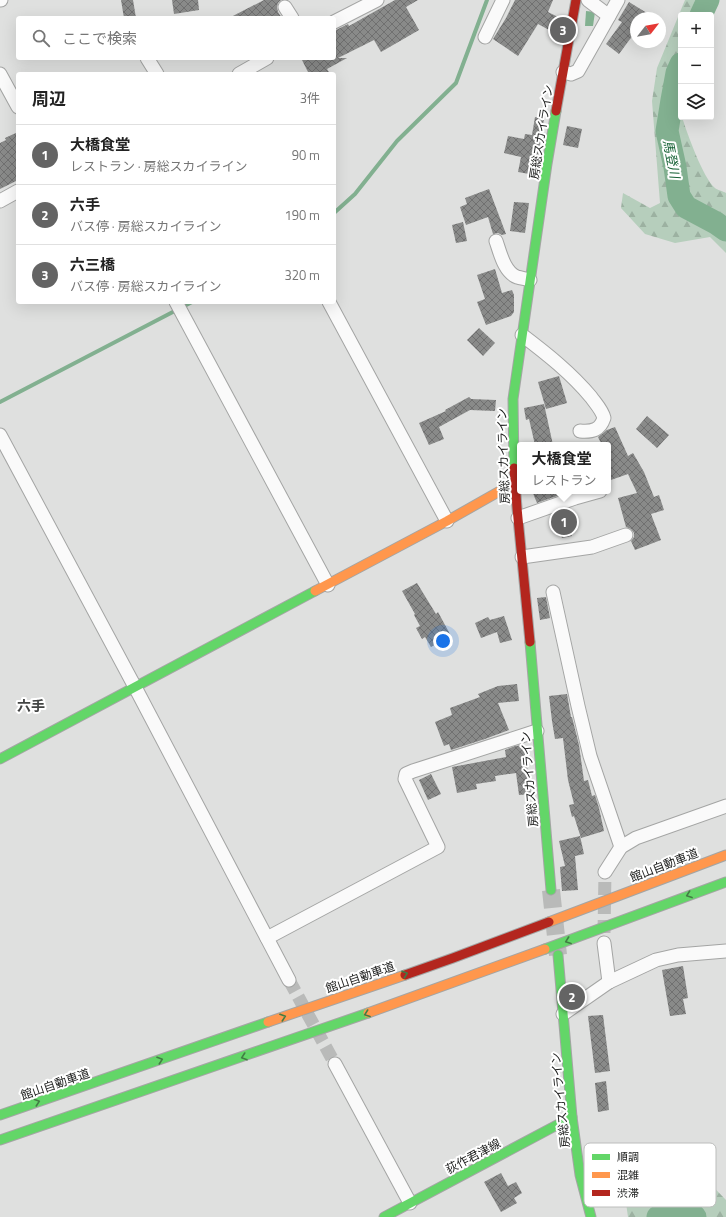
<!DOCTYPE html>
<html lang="ja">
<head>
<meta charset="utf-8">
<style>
  :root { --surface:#fff; --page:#f6f6f6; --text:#222; --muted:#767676; --line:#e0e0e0; --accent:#646464 }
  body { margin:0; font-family:"Titillium Web","Noto Sans JP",sans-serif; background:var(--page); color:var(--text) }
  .controls { position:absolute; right:12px; top:12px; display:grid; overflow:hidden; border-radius:4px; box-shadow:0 4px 16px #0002 }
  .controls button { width:36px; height:36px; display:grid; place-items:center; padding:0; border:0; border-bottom:1px solid var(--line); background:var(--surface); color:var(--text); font:20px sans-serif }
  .compass { position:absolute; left:630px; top:12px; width:36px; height:36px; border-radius:50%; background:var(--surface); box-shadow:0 4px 16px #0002; rotate:59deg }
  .you { position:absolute; left:443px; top:641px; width:14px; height:14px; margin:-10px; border:3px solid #fff; border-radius:50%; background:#1a73e8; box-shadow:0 0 0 6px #1a73e833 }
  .badge { display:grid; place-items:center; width:26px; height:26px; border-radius:50%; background:var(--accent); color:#fff; font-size:13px; font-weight:700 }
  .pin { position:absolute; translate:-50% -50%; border:2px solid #fff; box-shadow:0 1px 4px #0006 }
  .popup { position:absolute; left:517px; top:442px; width:94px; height:52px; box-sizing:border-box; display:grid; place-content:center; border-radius:4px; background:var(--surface); filter:drop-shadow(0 1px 3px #0005); font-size:13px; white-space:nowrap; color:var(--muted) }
  .popup b { font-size:15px; color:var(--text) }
  .popup::after { content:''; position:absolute; left:50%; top:100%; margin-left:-8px; border:8px solid transparent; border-top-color:var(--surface) }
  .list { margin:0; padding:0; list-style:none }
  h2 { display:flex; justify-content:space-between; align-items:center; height:52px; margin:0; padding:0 16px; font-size:17px }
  h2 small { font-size:13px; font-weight:400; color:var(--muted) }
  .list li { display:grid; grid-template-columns:26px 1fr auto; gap:12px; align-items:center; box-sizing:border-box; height:60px; padding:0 16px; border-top:1px solid var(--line) }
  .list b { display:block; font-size:15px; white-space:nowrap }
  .list p { margin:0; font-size:13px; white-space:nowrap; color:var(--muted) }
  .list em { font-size:13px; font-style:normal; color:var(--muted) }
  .icon { flex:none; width:22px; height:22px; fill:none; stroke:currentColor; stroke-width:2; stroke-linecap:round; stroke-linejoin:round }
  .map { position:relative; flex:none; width:726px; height:1217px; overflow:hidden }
  .search { position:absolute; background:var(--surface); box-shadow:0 4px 16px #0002; left:16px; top:16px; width:320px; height:44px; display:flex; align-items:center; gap:10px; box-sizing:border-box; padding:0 14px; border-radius:4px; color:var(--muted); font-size:15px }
  .panel { position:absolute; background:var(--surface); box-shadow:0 4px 16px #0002; left:16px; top:72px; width:320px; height:232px; border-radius:4px }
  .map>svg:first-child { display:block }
  .forest { fill:url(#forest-firs) }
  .water { fill:#82b090 }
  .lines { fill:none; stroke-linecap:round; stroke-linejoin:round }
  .stream { stroke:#82b090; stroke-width:4 }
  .river { stroke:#82b090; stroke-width:23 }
  .building { fill:url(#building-cross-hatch) }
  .street-tunnel { stroke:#b9bab9; stroke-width:13; stroke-dasharray:13 6; stroke-linecap:butt }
  .secondary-tunnel { stroke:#b9bab9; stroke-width:18; stroke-dasharray:18 9; stroke-linecap:butt }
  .street-casing { stroke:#a4a5a4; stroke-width:15 }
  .fast-casing { stroke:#a4a5a4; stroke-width:11 }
  .slow-casing { stroke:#a4a5a4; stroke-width:11 }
  .jam-casing { stroke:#a4a5a4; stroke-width:11 }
  .street { stroke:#fafafa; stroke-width:13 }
  .fast { stroke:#63d668; stroke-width:9 }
  .slow { stroke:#ff974d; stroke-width:9 }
  .jam { stroke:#b3261e; stroke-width:9 }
  .oneway { stroke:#427c44 }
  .labels { text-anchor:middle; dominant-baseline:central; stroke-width:4; stroke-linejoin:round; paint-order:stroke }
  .street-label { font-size:12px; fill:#212221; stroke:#fff }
  .water-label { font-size:13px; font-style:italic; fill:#156034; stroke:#fff }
  .quarter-label { font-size:14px; font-weight:bold; fill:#434544; stroke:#fff }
  .key { fill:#fff; stroke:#bcbdbc; stroke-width:1 }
  .key-label { font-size:11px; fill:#212221 }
</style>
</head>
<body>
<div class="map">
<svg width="726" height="1217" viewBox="0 0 726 1217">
  <defs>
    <pattern id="forest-firs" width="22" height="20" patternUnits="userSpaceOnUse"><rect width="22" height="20" fill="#b6cebc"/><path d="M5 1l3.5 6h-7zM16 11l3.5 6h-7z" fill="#9cb1a1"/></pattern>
    <pattern id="building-cross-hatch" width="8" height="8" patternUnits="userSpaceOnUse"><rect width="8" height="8" fill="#898a89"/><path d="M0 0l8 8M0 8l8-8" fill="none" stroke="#707070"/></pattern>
  </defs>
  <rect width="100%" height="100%" fill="#dfe0df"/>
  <g class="forest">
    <path d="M685,0h14l-7,15h-11v34l-9,38 9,30h1c5,16 21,61 33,71 2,2 8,3 11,5v60l-16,-16 -35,6 -30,-9 -24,-26 2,-15 27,15 10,-5 -8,-102 5,-33z"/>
    <polygon points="667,1161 693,1166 726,1200 726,1217 628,1217 624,1189"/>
  </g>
  <polygon class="water" points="586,11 595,12 593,26 585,26"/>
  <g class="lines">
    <g class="stream">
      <polyline points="334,213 355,194 397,141 456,83 487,0"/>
      <polyline points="0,402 192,302"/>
    </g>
    <g class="river">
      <polyline points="701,15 708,0"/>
      <polyline points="681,64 677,73 672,100 667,131 675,167 679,196 686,207 716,223 726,230"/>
      <polyline points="658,1217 672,1209 686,1207 695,1217"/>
    </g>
  </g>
  <g class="building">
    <polygon points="121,0 133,0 136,18 124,18"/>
    <polygon points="172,0 198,0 199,10 174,14"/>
    <polygon points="264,0 281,0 278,3 277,7 278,12 282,18 229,18"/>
    <polygon points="395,0 418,0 406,7 419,30 381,52 374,40 338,58 347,58 327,69 330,74 309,74 301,58 334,58 334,31 348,24 349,26"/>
    <polygon points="515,0 553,0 548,12 558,17 551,31 538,24 518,56 493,39 506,18"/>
    <polygon points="629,2 655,18 636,18 636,31 619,54 606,44 622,22 618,20"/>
    <polygon points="535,117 544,119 535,175 518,172 521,157 504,153 508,136 524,139 525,134 532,135"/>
    <polygon points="567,126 582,129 578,148 563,145"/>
    <polygon points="18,132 18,180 0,189 0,143 6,140 5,138"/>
    <polygon points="489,189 506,234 502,235 498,233 493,234 488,217 466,225 460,207 467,204 465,198"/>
    <polygon points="514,202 529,203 525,233 510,231"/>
    <polygon points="463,222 467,241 456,243 452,225"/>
    <polygon points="495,269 502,293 512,290 514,295 514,312 511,316 486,325 477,302 485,299 477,275"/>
    <polygon points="479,328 495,343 483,356 467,340"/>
    <polygon points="559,376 567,403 546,409 538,382"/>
    <polygon points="469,397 471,399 496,400 495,411 470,410 439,427 444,439 429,445 419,423 446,411 445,410"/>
    <polygon points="544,404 553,445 535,445 529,419 526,420 524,408"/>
    <polygon points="647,416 669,435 657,448 636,429"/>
    <polygon points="615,427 628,456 633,453 644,472 654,497 659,495 664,510 651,514 661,540 635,550 631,541 634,537 634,533 631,529 626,527 618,498 637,493 628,474 608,481 608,445 602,445 598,437 607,430"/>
    <polygon points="532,491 571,491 537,503"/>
    <polygon points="571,509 576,529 570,531 572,536 562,538 561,535 558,536 551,515"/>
    <polygon points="417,583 436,614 438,612 451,636 431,647 425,637 422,639 416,628 420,626 414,615 415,614 402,591"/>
    <polygon points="546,597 550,618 540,620 537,598"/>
    <polygon points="504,616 512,640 500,643 497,632 481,638 475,623 488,617 490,620"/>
    <polygon points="517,684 519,701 498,703 509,730 485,739 451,750 449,744 444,746 435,722 452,715 450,708 480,697 478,694 498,686"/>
    <polygon points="567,694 571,717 572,717 579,745 584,781 588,780 592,796 595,795 599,808 604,831 581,838 574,816 572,817 569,805 574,804 568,780 563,738 555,739 552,721 549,696"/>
    <polygon points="524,745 531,794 519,795 516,773 495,776 496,781 476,784 477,789 457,793 452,767 506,757 505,750 515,746"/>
    <polygon points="431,774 441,794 428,800 419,780"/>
    <polygon points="580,836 584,854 575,856 578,890 562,891 560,867 565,866 559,841"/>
    <polygon points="683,966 688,998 683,999 686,1014 670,1016 662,970"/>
    <polygon points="603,1015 610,1071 595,1073 588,1016"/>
    <polygon points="606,1081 609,1110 598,1112 595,1083"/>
    <polygon points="501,1173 508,1186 516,1182 522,1193 514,1198 517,1203 501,1212 484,1182"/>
  </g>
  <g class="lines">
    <g class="street-tunnel">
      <polyline points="604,933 605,872"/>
      <polyline points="289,980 335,1064"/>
    </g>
    <polyline class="secondary-tunnel" points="551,890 558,955"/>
    <g class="street-casing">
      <g id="street">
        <polyline points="0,0 1,0"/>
        <polyline points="588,0 609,16"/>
        <polyline points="285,7 292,18"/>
        <polyline points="334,22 377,0"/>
        <polyline points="485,37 503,0"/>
        <polyline points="147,58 157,74"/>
        <polyline points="563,72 571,74 578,71 618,0"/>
        <polyline points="0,74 18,107"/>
        <polyline points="239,74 267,58"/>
        <polyline points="0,201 18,191"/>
        <path d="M496,241c4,11 8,31 21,36 4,1 9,2 13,3"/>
        <polyline points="176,302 328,585"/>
        <polyline points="329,302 447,521"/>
        <path d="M522,335c25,19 49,38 69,62 5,7 11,13 13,21 -4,12 -11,14 -24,13"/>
        <polyline points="0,435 135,687 289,980"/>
        <polyline points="518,518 575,498 600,491"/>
        <polyline points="522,557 592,547 626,535"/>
        <polyline points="553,592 578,706 590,756 621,847"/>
        <polyline points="605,872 621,847 636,838 726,806"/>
        <polyline points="267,938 438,847 405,779 406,774 413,771 537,731"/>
        <polyline points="604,943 609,982"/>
        <polyline points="563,1014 609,982 656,960 678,955 726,951"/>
        <polyline points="335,1064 410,1203"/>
      </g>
    </g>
    <g class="fast-casing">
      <g id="fast">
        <polyline points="514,468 513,399 547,164 556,111"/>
        <polyline points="530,642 551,890"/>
        <polyline points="0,759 315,591"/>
        <polyline points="545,949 726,882"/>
        <polyline points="558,955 572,1117 580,1175 591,1217"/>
        <polyline points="0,1115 268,1022"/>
        <polyline points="0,1140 368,1013"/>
        <polyline points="384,1217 572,1117"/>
      </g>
    </g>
    <g class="slow-casing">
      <g id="slow">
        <polyline points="315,591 447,521 514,483"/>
        <polyline points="549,922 726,855"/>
        <polyline points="368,1013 545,949"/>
        <polyline points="268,1022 405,975"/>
      </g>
    </g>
    <g class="jam-casing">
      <g id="jam">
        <polyline points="556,111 576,0"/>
        <polyline points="514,468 517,508 530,642"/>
        <polyline points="405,975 453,958 549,922"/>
      </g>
    </g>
    <use href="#street" class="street"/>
    <use href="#fast" class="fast"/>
    <use href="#slow" class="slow"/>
    <use href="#jam" class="jam"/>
  </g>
  <defs><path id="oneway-chevron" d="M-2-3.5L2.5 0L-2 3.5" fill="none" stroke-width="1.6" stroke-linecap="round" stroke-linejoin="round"/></defs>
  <g class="oneway">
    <use href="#oneway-chevron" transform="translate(689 895) rotate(160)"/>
    <use href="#oneway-chevron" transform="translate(568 941) rotate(160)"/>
    <use href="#oneway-chevron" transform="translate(405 974) rotate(-19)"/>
    <use href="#oneway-chevron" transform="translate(367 1014) rotate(160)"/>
    <use href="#oneway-chevron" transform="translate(283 1017) rotate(-19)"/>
    <use href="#oneway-chevron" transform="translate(244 1057) rotate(161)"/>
    <use href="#oneway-chevron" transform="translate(160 1060) rotate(-19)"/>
    <use href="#oneway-chevron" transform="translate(37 1102) rotate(-19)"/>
  </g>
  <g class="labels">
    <g class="street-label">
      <text transform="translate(541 132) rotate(-81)">房総スカイライン</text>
      <text transform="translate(503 456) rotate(-92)">房総スカイライン</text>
      <text transform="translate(529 779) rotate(-95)">房総スカイライン</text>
      <text transform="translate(664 865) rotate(-21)">館山自動車道</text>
      <text transform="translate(360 977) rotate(-19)">館山自動車道</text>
      <text transform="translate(55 1084) rotate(-19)">館山自動車道</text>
      <text transform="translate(560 1100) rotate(-96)">房総スカイライン</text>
      <text transform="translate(473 1156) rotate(-28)">荻作君津線</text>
    </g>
    <g class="water-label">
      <text transform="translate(672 159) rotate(79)">馬登川</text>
    </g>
    <g class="quarter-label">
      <text x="31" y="705">六手</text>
    </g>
  </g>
  <rect x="584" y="1143" width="132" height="64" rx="6" class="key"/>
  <rect x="592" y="1154" width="18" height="6" fill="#63d668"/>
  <rect x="592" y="1172" width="18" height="6" fill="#ff974d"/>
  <rect x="592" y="1190" width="18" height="6" fill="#b3261e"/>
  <g class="key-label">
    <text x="617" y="1161">順調</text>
    <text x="617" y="1179">混雑</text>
    <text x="617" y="1197">渋滞</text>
  </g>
</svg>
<div class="controls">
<button>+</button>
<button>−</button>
<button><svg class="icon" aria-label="layers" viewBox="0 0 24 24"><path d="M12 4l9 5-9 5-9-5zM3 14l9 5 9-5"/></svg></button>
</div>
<svg class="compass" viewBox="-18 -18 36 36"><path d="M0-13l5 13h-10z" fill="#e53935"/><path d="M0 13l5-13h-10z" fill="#767676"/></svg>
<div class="you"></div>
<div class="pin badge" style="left:564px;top:522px">1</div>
<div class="popup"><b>大橋食堂</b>レストラン</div>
<div class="pin badge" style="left:572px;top:997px">2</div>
<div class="pin badge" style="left:563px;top:30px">3</div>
<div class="search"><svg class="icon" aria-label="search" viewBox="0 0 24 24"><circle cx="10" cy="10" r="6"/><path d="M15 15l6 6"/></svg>ここで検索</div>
<section class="panel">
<h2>周辺<small>3件</small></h2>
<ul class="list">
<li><span class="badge">1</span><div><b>大橋食堂</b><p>レストラン · 房総スカイライン</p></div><em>90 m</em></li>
<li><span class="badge">2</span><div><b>六手</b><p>バス停 · 房総スカイライン</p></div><em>190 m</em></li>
<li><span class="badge">3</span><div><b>六三橋</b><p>バス停 · 房総スカイライン</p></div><em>320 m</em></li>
</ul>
</section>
</div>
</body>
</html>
